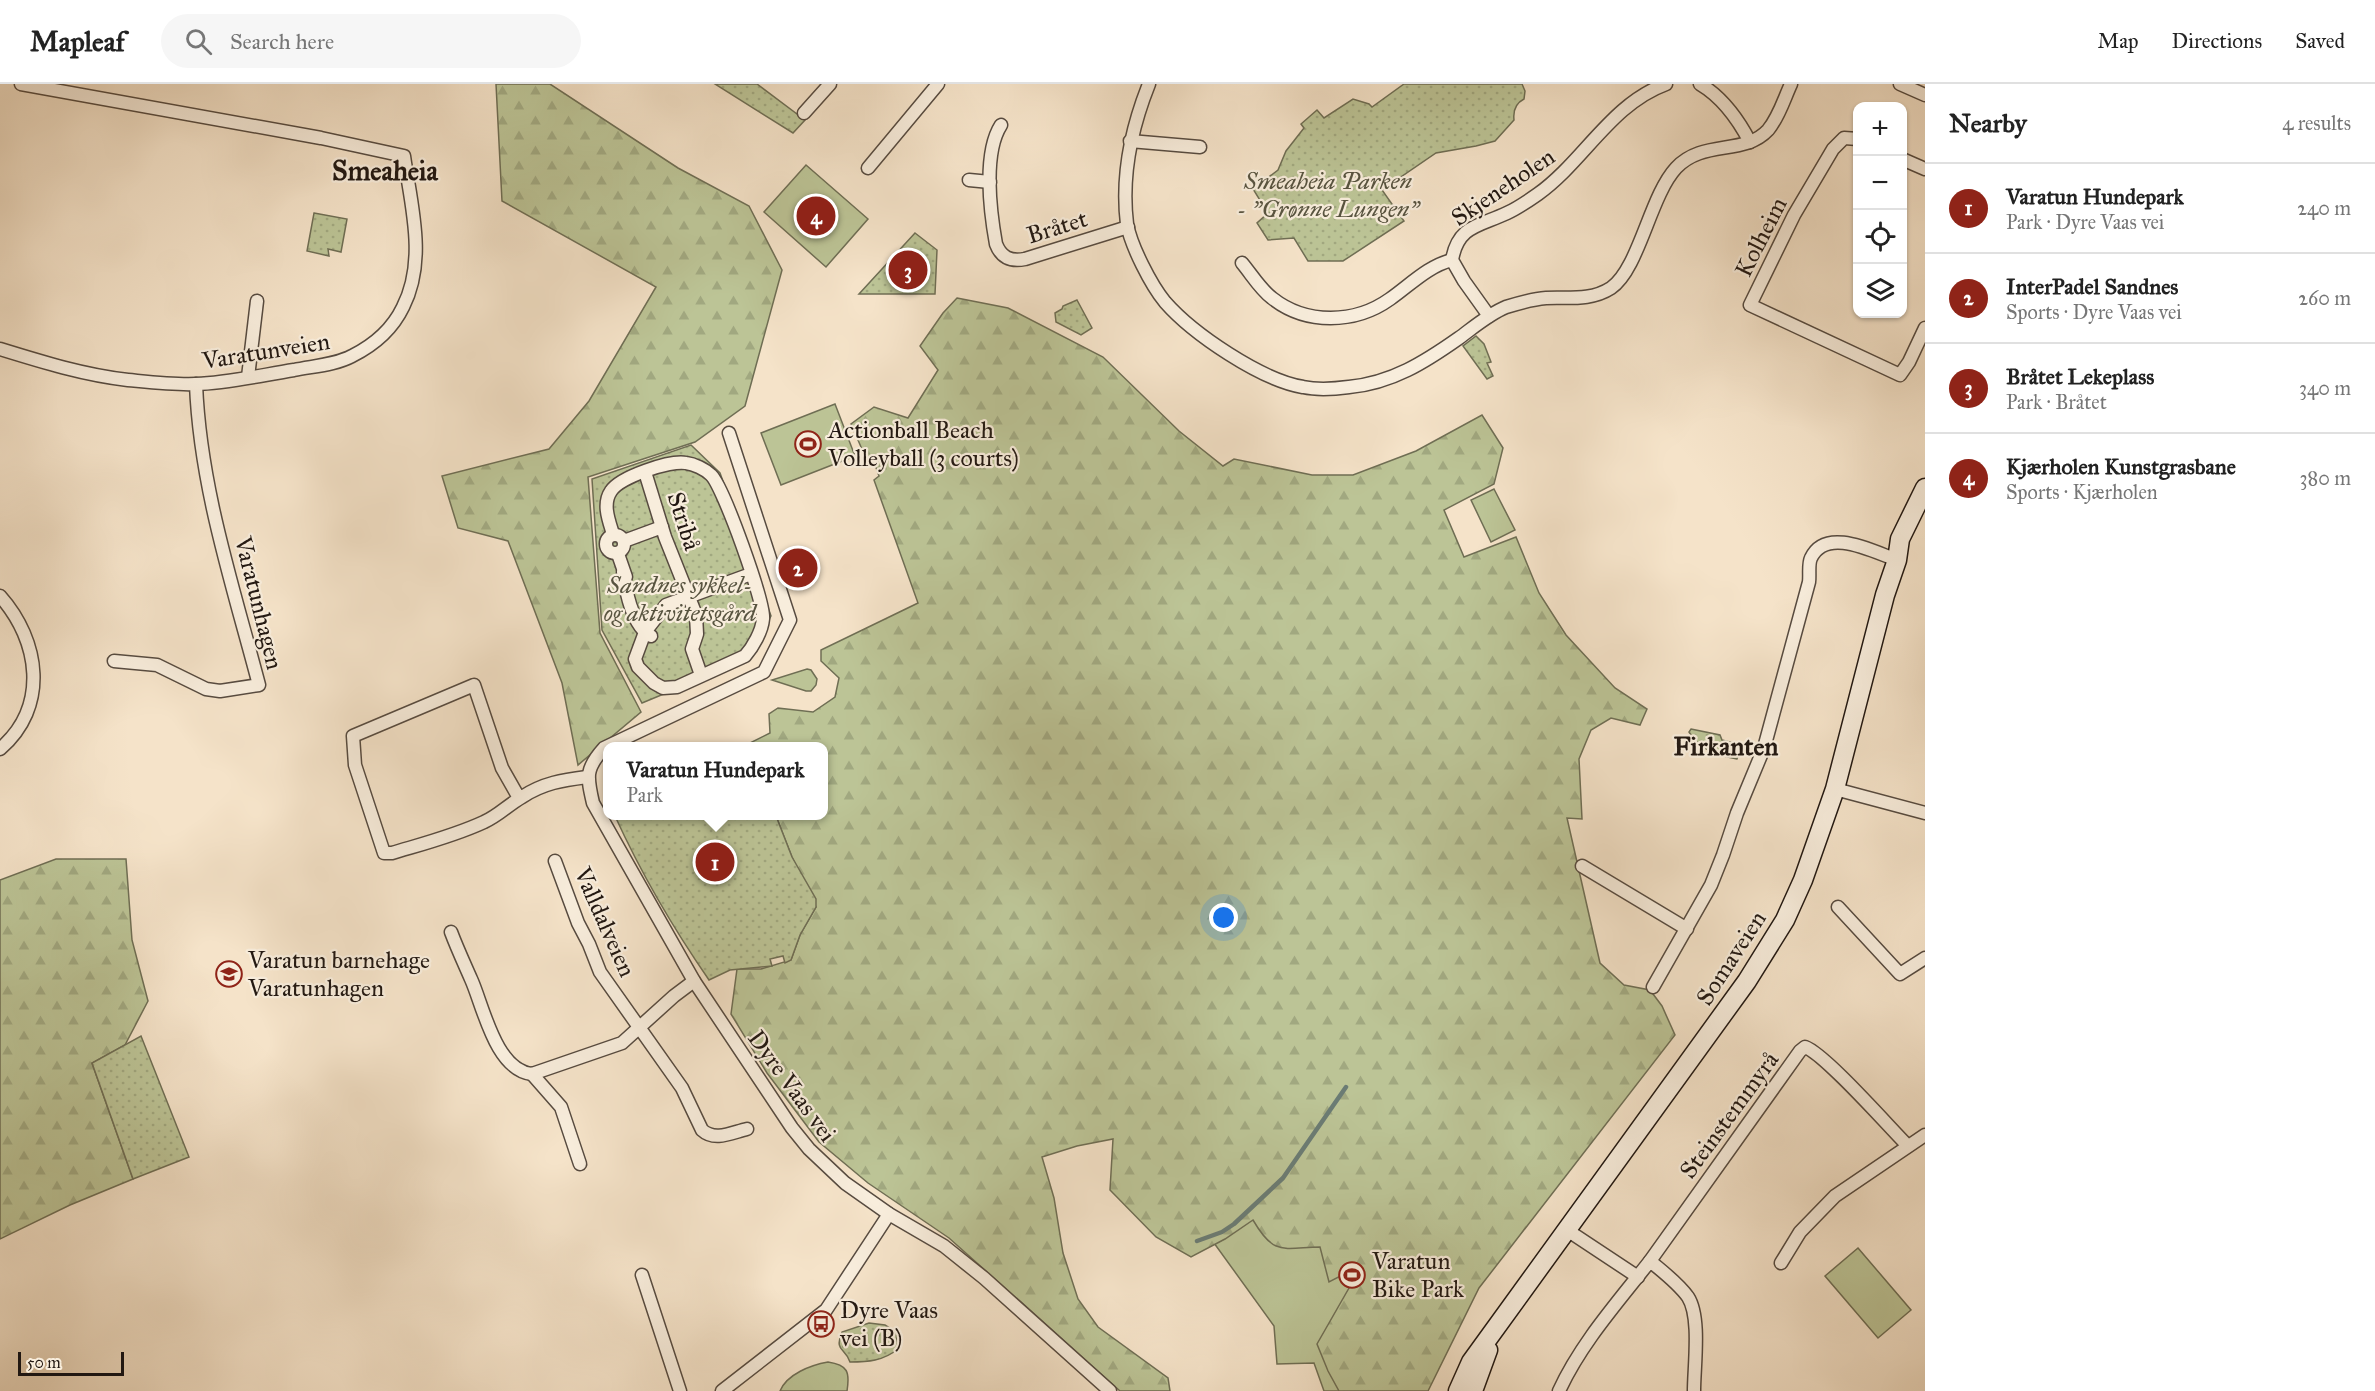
<!DOCTYPE html>
<html lang="en">
<head>
<meta charset="utf-8">
<style>
  :root { --surface:#fff; --page:#f6f6f6; --text:#222; --muted:#767676; --line:#e0e0e0; --accent:#8f2418 }
  body { margin:0; font-family:"IM FELL Great Primer",serif; background:var(--page); color:var(--text) }
  .controls { position:absolute; right:18px; top:18px; display:grid; overflow:hidden; border-radius:12px; box-shadow:0 2px 4px #0004 }
  .controls button { width:54px; height:54px; display:grid; place-items:center; padding:0; border:0; border-bottom:2px solid var(--line); background:var(--surface); color:var(--text); font:30px sans-serif }
  .scale { position:absolute; left:18px; bottom:15px; width:106px; box-sizing:border-box; padding-left:6px; border:3px solid #221812; border-top:0; font-size:16px; line-height:21px; white-space:nowrap; color:#221812; -webkit-text-stroke:4px #f8eddc; paint-order:stroke }
  .you { position:absolute; left:1224px; top:834px; width:21px; height:21px; margin:-15px; border:4px solid #fff; border-radius:50%; background:#1a73e8; box-shadow:0 0 0 9px #1a73e833 }
  .badge { display:grid; place-items:center; width:39px; height:39px; border-radius:50%; background:var(--accent); color:#fff; font-size:20px; font-weight:700 }
  .pin { position:absolute; translate:-50% -50%; border:3px solid #fff; box-shadow:0 2px 6px #0006 }
  .popup { position:absolute; left:603px; top:658px; width:225px; height:78px; box-sizing:border-box; display:grid; place-content:center; border-radius:12px; background:var(--surface); filter:drop-shadow(0 2px 4px #0005); font-size:20px; white-space:nowrap; color:var(--muted) }
  .popup b { font-size:22px; color:var(--text) }
  .popup::after { content:''; position:absolute; left:50%; top:100%; margin-left:-12px; border:12px solid transparent; border-top-color:var(--surface) }
  .list { margin:0; padding:0; list-style:none }
  h2 { display:flex; justify-content:space-between; align-items:center; height:78px; margin:0; padding:0 24px; font-size:26px }
  h2 small { font-size:20px; font-weight:400; color:var(--muted) }
  .list li { display:grid; grid-template-columns:39px 1fr auto; gap:18px; align-items:center; box-sizing:border-box; height:90px; padding:0 24px; border-top:2px solid var(--line) }
  .list b { display:block; font-size:22px; white-space:nowrap }
  .list p { margin:0; font-size:20px; white-space:nowrap; color:var(--muted) }
  .list em { font-size:20px; font-style:normal; color:var(--muted) }
  .icon { flex:none; width:33px; height:33px; fill:none; stroke:currentColor; stroke-width:2; stroke-linecap:round; stroke-linejoin:round }
  .map { position:relative; flex:none; width:1925px; height:1307px; overflow:hidden }
  header { display:flex; align-items:center; gap:36px; box-sizing:border-box; height:84px; padding:0 30px; background:var(--surface); border-bottom:2px solid var(--line) }
  header strong { font-size:28px }
  nav { display:flex; gap:33px; margin-inline-start:auto; font-size:21px }
  .search { width:420px; height:54px; background:var(--page); display:flex; align-items:center; gap:15px; box-sizing:border-box; padding:0 21px; border-radius:33px; color:var(--muted); font-size:22px }
  main { display:flex }
  aside { flex:1; background:var(--surface) }
  .map>svg:first-child { display:block }
  .grass { fill:#bcc496; stroke:#6f6e54; stroke-width:1.5 }
  .forest { fill:url(#forest-firs); stroke:#6f6e54; stroke-width:1.5 }
  .park { fill:url(#park-dots); stroke:#6f6e54; stroke-width:1.5 }
  .lines { fill:none; stroke-linecap:round; stroke-linejoin:round }
  .stream { stroke:#6b7c74; stroke-width:4.5 }
  .street-casing { stroke:#574b40; stroke-width:15 }
  .secondary-casing { stroke:#221812; stroke-width:21 }
  .street { stroke:#f8eddc; stroke-width:12 }
  .secondary { stroke:#f8eddc; stroke-width:18 }
  .labels { text-anchor:middle; dominant-baseline:central; stroke-width:4.5; stroke-linejoin:round; paint-order:stroke }
  .park-label { font-size:24px; font-style:italic; fill:#585440; stroke:#f8eddc }
  .street-label { font-size:24px; fill:#221812; stroke:#f8eddc }
  .poi-label { font-size:24px; fill:#221812; stroke:#f8eddc; text-anchor:start }
  .neighbourhood-label { font-size:26px; font-weight:bold; fill:#221812; stroke:#f8eddc }
  .quarter-label { font-size:27px; font-weight:bold; fill:#221812; stroke:#f8eddc }
</style>
</head>
<body>
<header>
<strong>Mapleaf</strong>
<div class="search"><svg class="icon" aria-label="search" viewBox="0 0 24 24"><circle cx="10" cy="10" r="6"/><path d="M15 15l6 6"/></svg>Search here</div>
<nav><a>Map</a><a>Directions</a><a>Saved</a></nav>
</header>
<main>
<div class="map">
<svg width="1925" height="1307" viewBox="0 0 1925 1307">
  <defs>
    <pattern id="forest-firs" width="22" height="20" patternUnits="userSpaceOnUse" patternTransform="scale(1.5)"><rect width="22" height="20" fill="#bcc496"/><path d="M5 1l3.5 6h-7zM16 11l3.5 6h-7z" fill="#a1a880"/></pattern>
    <pattern id="park-dots" width="8" height="8" patternUnits="userSpaceOnUse" patternTransform="scale(1.5)"><rect width="8" height="8" fill="#bcc496"/><path d="M2 2h.1M6 6h.1" fill="none" stroke="#a1a880" stroke-width="1.8" stroke-linecap="round"/></pattern>
  </defs>
  <rect width="100%" height="100%" fill="#f5e3c9"/>
  <filter id="stains"><feTurbulence type="fractalNoise" baseFrequency=".00333" numOctaves="4"/><feColorMatrix values="0 0 0 0 .2 0 0 0 0 .09 0 0 0 0 .02 0 0 0 .5 -.17"/></filter>
  <radialGradient id="worn" r=".72"><stop offset=".6" stop-color="#630" stop-opacity="0"/><stop offset="1" stop-color="#630" stop-opacity=".3"/></radialGradient>
  <g class="grass">
    <polygon points="806,81 868,135 826,183 764,128"/>
    <polygon points="835,320 855,372 781,401 761,349"/>
    <polygon points="1494,405 1515,446 1491,458 1471,416"/>
    <polygon points="807,585 811,586 817,595 816,601 811,607 806,607 772,596"/>
    <polygon points="1426,1097 1410,1307 1324,1307 1314,1279 1277,1280 1274,1242 1188,1123"/>
    <polygon points="1858,1164 1911,1226 1878,1254 1825,1192"/>
    <path d="M828,1278c20,3 22,10 19,29h-67c7,-17 31,-26 48,-29z"/>
  </g>
  <g class="forest">
    <polygon points="496,0 550,0 678,84 749,122 782,186 745,322 695,358 588,393 600,549 641,628 578,681 562,599 508,457 458,444 442,392 549,365 589,317 656,203 502,117"/>
    <path d="M957,214l51,10 95,49 76,74 44,35 11,-7 78,16h41l63,-24 66,-36 21,33 -9,36 -50,26 20,47 52,-20 23,56 27,42 49,53 32,21 -7,16 -29,-7 -20,12 -12,29 3,60 -15,-1 33,145 24,22 26,5 12,16 13,29 -196,253 -51,103h-89l-11,-20 -11,-27 32,-56 7,-20 -27,14 -9,-35c-38,1 -46,9 -67,-27l-28,19 -34,18 -35,-20 -46,-47 3,-51 -36,7 -35,11 12,41 9,55 15,46 20,28 70,51 2,13h-50l-171,-153 -81,-55 -49,-41 -52,-69 -36,-59 6,-45h24l30,-9 9,-25 16,-28 -24,-50 -16,-41h47v-70h-79l26,-13 -1,-19 9,-6 35,4 22,-15 4,-19 -18,-17v-11l97,-47 -44,-123 5,-4 -5,-14 -6,1 -17,-39 23,-17 34,11 30,-48 -18,-24 23,-33z"/>
    <polygon points="56,775 126,775 132,856 148,917 125,961 92,979 133,1095 70,1121 0,1155 0,796"/>
  </g>
  <g class="park">
    <polygon points="715,0 757,0 805,36 793,49"/>
    <path d="M1404,0h118l3,7 -1,8c-8,4 -11,12 -10,21l-19,21 -19,5 -40,7 -54,37 22,31 -61,40h-35l-14,-23 -26,2 -11,-17 11,-10 -15,-24 25,-19 8,-19 18,-23 -3,-4 16,-14 7,8 29,-19 16,5 3,3z"/>
    <polygon points="314,129 347,135 341,168 328,165 329,172 307,167"/>
    <polygon points="915,149 937,166 935,210 859,210"/>
    <polygon points="1077,216 1092,244 1081,251 1056,238 1055,229 1062,225 1063,222"/>
    <polygon points="1476,252 1484,260 1491,278 1487,279 1493,292 1487,295 1463,262"/>
    <polygon points="691,361 720,389 771,532 746,576 642,619 602,546 592,395"/>
    <path d="M1691,645l29,6 2,5 19,5 -4,14c-20,-4 -37,-9 -48,-27z"/>
    <path d="M615,732h161l16,41 24,42v8l-16,28 -9,25 -6,3 -2,-7 -13,3 2,7 -42,4 -21,10c-36,-52 -68,-107 -94,-164z"/>
    <polygon points="141,952 189,1073 133,1095 92,979"/>
    <path d="M869,1239l16,2 11,7 2,17c-15,12 -30,13 -48,13 -5,-15 -16,-10 -8,-30z"/>
  </g>
  <g class="lines">
    <polyline class="stream" points="1197,1157 1222,1148 1234,1140 1283,1094 1346,1003"/>
    <g class="street-casing">
      <g id="street">
        <path d="M1149,0c-18,45 -28,91 -22,140 4,22 24,61 38,78 28,32 96,78 138,85 14,3 31,2 46,0 43,-4 76,-25 110,-49 15,-11 30,-24 47,-31 13,-4 27,-8 40,-9 22,-1 45,3 65,-10 28,-19 39,-92 65,-120 27,-29 68,-12 92,-38 11,-13 16,-31 23,-46"/>
        <path d="M1700,0c22,13 38,35 50,58"/>
        <polyline points="1900,0 1925,11"/>
        <polyline points="804,29 830,0"/>
        <path d="M1001,41c-18,28 -11,86 -5,119 5,13 14,18 29,15l103,-32"/>
        <polyline points="1858,55 1844,54 1833,65 1794,131 1750,221 1900,291 1909,278 1925,244"/>
        <polyline points="1130,57 1200,63"/>
        <polyline points="1902,75 1925,85"/>
        <polyline points="868,84 938,0"/>
        <polyline points="969,96 990,98"/>
        <path d="M1242,179c10,12 18,26 30,35 34,27 83,26 118,1 20,-14 38,-33 62,-39"/>
        <path d="M1489,232l-25,-35 -12,-21c6,-35 28,-34 55,-47 11,-5 21,-12 31,-19 46,-33 73,-90 128,-110"/>
        <path d="M0,265c42,13 84,26 128,31 21,2 46,5 68,4 32,-1 66,-9 98,-14 19,-4 41,-5 58,-14 22,-11 40,-26 51,-49 24,-47 8,-102 1,-151l-83,-18 -300,-54"/>
        <polyline points="248,293 257,217"/>
        <path d="M729,349l61,187 -26,52 -160,76c-19,21 -17,29 -11,55l101,178 98,147 17,21 36,34 44,31 55,32 40,32 126,113"/>
        <polyline points="645,388 665,453 696,531 697,550 692,565 701,591"/>
        <path d="M613,450c-4,-13 -11,-30 -2,-43 9,-14 59,-31 75,-28 8,1 19,6 25,12 12,11 54,128 52,144 -1,12 -10,28 -18,37l-68,31 -14,1 -9,-5 -16,-16 -3,-8 10,-27 21,-27 85,-31"/>
        <circle cx="615" cy="460" r="9"/>
        <polyline points="624,457 662,443"/>
        <polyline points="618,470 626,493"/>
        <path d="M623,488c3,20 9,54 28,64"/>
        <path d="M0,512c40,45 49,111 0,153"/>
        <path d="M114,577l43,4 49,24 14,2 39,-6c-26,-99 -59,-198 -63,-301"/>
        <polyline points="1835,705 1925,729"/>
        <path d="M519,714l-17,-30 -28,-83 -121,51 2,29 29,88h8c30,-9 62,-17 92,-31 14,-6 24,-17 38,-25 21,-14 41,-17 65,-20"/>
        <path d="M555,777l23,62 11,21 11,28 82,116 20,42c13,12 31,2 45,-1"/>
        <polyline points="1582,782 1687,845"/>
        <polyline points="1838,823 1900,890 1925,874"/>
        <path d="M451,848c6,16 13,31 20,47 12,26 24,91 61,95l90,-31 52,-47 20,-15"/>
        <path d="M1653,903l58,-102 12,-30 14,-42 27,-65 45,-166c1,-7 -1,-18 2,-24 15,-32 63,-6 86,2"/>
        <polyline points="532,990 561,1023 580,1080"/>
        <polyline points="1567,1146 1638,1193"/>
        <path d="M1650,1177l150,-210 5,-4c20,7 84,80 103,99"/>
        <polyline points="1781,1179 1800,1148 1835,1112 1925,1051"/>
        <polyline points="642,1191 680,1307"/>
        <polyline points="722,1307 826,1226 889,1130"/>
        <path d="M1559,1307c22,-48 59,-89 91,-130 13,11 28,22 38,36 13,20 6,69 6,94"/>
      </g>
    </g>
    <g class="secondary-casing">
      <g id="secondary">
        <polyline points="1458,1307 1471,1278 1747,897 1785,836 1803,796 1835,705 1885,511 1897,476 1900,455 1925,404"/>
        <polyline points="1473,1307 1488,1266"/>
      </g>
    </g>
    <use href="#street" class="street"/>
    <use href="#secondary" class="secondary"/>
  </g>
  <defs>
    <g id="stadium-ring" transform="scale(1.35)"><circle r="9.5" fill="#f8eddc" stroke="#8f2418" stroke-width="1.5"/><path d="M0-5a6.5 5 0 1 0 0 10a6.5 5 0 1 0 0-10ZM-3.5-1.8h7v3.6h-7Z" fill="#8f2418"/></g>
    <g id="school-ring" transform="scale(1.35)"><circle r="9.5" fill="#f8eddc" stroke="#8f2418" stroke-width="1.5"/><path d="M0-5L7-2L0 1L-7-2ZM-4 1L0 2.5L4 1V4Q0 6-4 4Z" fill="#8f2418"/></g>
    <g id="bus-ring" transform="scale(1.35)"><circle r="9.5" fill="#f8eddc" stroke="#8f2418" stroke-width="1.5"/><path d="M-5-6H5V4H4V6H2V4H-2V6H-4V4H-5ZM-3.5-4V0h7V-4ZM-3.5 1.2v1.5H-2V1.2ZM2 1.2v1.5H3.5V1.2Z" fill="#8f2418"/></g>
  </defs>
  <g fill-rule="evenodd">
    <use href="#stadium-ring" x="808" y="360"/>
    <use href="#school-ring" x="229" y="890"/>
    <use href="#stadium-ring" x="1352" y="1191"/>
    <use href="#bus-ring" x="821" y="1240"/>
  </g>
  <g class="labels">
    <g class="park-label">
      <text x="1328" y="97">Smeaheia Parken<tspan x="1328" dy="28">- "Grønne Lungen"</tspan></text>
      <text x="680" y="501">Sandnes sykkel-<tspan x="680" dy="28">og aktivitetsgård</tspan></text>
    </g>
    <g class="street-label">
      <text transform="translate(1503 103) rotate(-34)">Skjeneholen</text>
      <text transform="translate(1057 143) rotate(-17)">Bråtet</text>
      <text transform="translate(1761 153) rotate(-63)">Kolheim</text>
      <text transform="translate(266 267) rotate(-9)">Varatunveien</text>
      <text transform="translate(684 437) rotate(72)">Stribå</text>
      <text transform="translate(259 519) rotate(76)">Varatunhagen</text>
      <text transform="translate(605 838) rotate(66)">Valldalveien</text>
      <text transform="translate(1731 874) rotate(-57)">Somaveien</text>
      <text transform="translate(792 1002) rotate(54)">Dyre Vaas vei</text>
      <text transform="translate(1729 1031) rotate(-54)">Steinstemmyrå</text>
    </g>
    <g class="poi-label">
      <text x="828" y="346">Actionball Beach<tspan x="828" dy="28">Volleyball (3 courts)</tspan></text>
      <text x="248" y="876">Varatun barnehage<tspan x="248" dy="28">Varatunhagen</tspan></text>
      <text x="1372" y="1177">Varatun<tspan x="1372" dy="28">Bike Park</tspan></text>
      <text x="840" y="1226">Dyre Vaas<tspan x="840" dy="28">vei (B)</tspan></text>
    </g>
    <g class="neighbourhood-label">
      <text x="1726" y="662">Firkanten</text>
    </g>
    <g class="quarter-label">
      <text x="385" y="86">Smeaheia</text>
    </g>
  </g>
  <rect width="100%" height="100%" filter="url(#stains)"/>
  <rect width="100%" height="100%" fill="url(#worn)"/>
</svg>
<div class="controls">
<button>+</button>
<button>−</button>
<button><svg class="icon" aria-label="locate" viewBox="0 0 24 24"><circle cx="12" cy="12" r="6"/><path d="M12 2v4M12 18v4M2 12h4M18 12h4"/></svg></button>
<button><svg class="icon" aria-label="layers" viewBox="0 0 24 24"><path d="M12 4l9 5-9 5-9-5zM3 14l9 5 9-5"/></svg></button>
</div>
<div class="scale">50 m</div>
<div class="you"></div>
<div class="pin badge" style="left:715px;top:778px">1</div>
<div class="popup"><b>Varatun Hundepark</b>Park</div>
<div class="pin badge" style="left:798px;top:484px">2</div>
<div class="pin badge" style="left:908px;top:186px">3</div>
<div class="pin badge" style="left:816px;top:132px">4</div>
</div>
<aside>
<h2>Nearby<small>4 results</small></h2>
<ul class="list">
<li><span class="badge">1</span><div><b>Varatun Hundepark</b><p>Park · Dyre Vaas vei</p></div><em>240 m</em></li>
<li><span class="badge">2</span><div><b>InterPadel Sandnes</b><p>Sports · Dyre Vaas vei</p></div><em>260 m</em></li>
<li><span class="badge">3</span><div><b>Bråtet Lekeplass</b><p>Park · Bråtet</p></div><em>340 m</em></li>
<li><span class="badge">4</span><div><b>Kjærholen Kunstgrasbane</b><p>Sports · Kjærholen</p></div><em>380 m</em></li>
</ul>
</aside>
</main>
</body>
</html>
